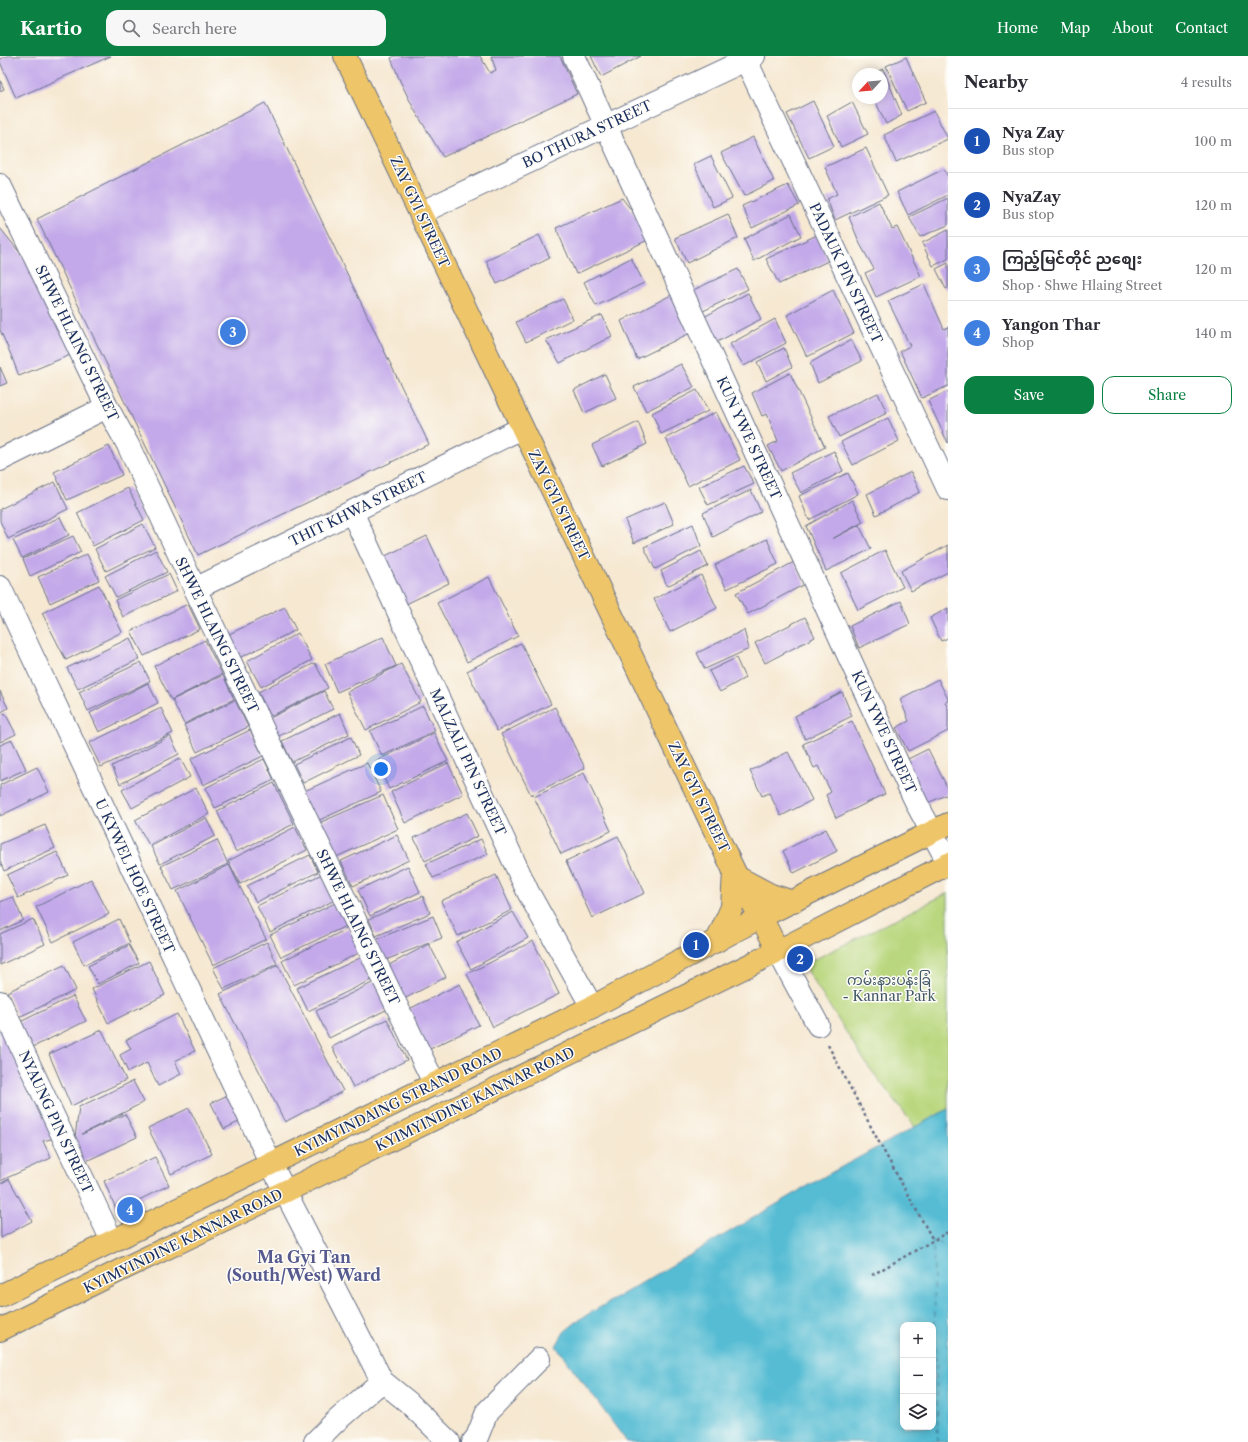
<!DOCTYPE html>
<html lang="en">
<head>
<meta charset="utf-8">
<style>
  :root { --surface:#fff; --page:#f7f7f7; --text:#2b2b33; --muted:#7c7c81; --line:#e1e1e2; --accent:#0b8043 }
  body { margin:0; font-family:"Libre Caslon Text","Noto Sans Myanmar",serif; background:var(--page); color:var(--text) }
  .controls { position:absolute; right:12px; bottom:12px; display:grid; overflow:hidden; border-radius:8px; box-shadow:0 2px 10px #0003 }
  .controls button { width:36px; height:36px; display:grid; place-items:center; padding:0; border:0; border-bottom:1px solid var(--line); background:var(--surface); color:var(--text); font:20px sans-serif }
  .compass { position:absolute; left:852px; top:12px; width:36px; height:36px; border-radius:50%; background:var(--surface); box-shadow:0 2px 10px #0003; rotate:244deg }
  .you { position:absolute; left:381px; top:713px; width:14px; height:14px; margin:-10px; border:3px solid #fff; border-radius:50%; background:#1a73e8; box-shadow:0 0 0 6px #1a73e833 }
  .badge { display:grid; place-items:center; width:26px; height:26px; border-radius:50%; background:var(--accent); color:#fff; font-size:13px; font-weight:700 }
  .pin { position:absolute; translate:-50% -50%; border:2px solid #fff; box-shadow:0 1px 4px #0006 }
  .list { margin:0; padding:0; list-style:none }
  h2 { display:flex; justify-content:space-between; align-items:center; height:52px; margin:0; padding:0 16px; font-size:17px }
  h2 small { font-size:13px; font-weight:400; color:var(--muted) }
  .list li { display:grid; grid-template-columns:26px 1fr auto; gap:12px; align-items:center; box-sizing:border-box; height:64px; padding:0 16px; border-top:1px solid var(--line) }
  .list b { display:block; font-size:15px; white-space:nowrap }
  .list p { margin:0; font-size:13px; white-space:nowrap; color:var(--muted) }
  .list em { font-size:13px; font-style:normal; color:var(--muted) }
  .actions { display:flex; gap:8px; padding:12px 16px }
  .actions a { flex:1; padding:9px 0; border:1px solid var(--accent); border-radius:12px; text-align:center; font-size:14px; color:var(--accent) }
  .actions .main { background:var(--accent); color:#fff }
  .icon { flex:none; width:22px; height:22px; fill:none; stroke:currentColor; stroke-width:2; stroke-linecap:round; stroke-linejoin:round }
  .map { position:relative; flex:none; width:948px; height:1386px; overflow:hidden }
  header { display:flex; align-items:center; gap:24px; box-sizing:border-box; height:56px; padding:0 20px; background:var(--accent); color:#fff }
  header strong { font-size:19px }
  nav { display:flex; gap:22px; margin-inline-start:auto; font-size:14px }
  .search { width:280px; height:36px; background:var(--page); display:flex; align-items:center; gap:10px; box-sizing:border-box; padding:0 14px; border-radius:12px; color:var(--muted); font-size:15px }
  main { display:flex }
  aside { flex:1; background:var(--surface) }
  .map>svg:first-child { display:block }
  .green { fill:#b9d77e; stroke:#6a836e }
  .water { fill:#55bcd3; stroke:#387698; fill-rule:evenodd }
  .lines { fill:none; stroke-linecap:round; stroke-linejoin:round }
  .ferry { stroke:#2f6087; stroke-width:1; stroke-dasharray:5 4; stroke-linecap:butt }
  .building { fill:#c3a9e9 }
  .minor-casing { stroke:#687086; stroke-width:24 }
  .major-casing { stroke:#687086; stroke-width:24 }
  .path { stroke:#687086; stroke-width:2.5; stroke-dasharray:3 3; stroke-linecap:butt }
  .minor { stroke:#fff; stroke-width:22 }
  .major { stroke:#eec569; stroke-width:22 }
  .labels { text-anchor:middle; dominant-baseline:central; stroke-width:3; stroke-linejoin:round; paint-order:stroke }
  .street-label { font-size:14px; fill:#1b2f5e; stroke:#fdfcf7 }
  .park-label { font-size:14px; fill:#425966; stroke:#fdfcf7 }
  .quarter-label { font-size:16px; font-weight:bold; fill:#565a8f; stroke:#fdfcf7 }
</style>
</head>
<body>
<header>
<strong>Kartio</strong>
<div class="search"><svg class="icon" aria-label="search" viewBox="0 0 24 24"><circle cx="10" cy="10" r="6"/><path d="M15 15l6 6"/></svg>Search here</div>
<nav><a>Home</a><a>Map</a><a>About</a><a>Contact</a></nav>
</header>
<main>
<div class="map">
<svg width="948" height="1386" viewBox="0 0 948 1386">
  <rect width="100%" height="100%" fill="#fdfcf7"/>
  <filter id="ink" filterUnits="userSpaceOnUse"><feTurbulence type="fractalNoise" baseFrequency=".025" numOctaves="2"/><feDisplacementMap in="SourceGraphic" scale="8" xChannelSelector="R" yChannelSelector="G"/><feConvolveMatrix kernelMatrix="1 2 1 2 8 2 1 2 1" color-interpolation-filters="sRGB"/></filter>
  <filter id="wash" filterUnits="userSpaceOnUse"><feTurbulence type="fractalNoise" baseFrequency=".012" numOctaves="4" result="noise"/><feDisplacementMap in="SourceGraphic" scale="16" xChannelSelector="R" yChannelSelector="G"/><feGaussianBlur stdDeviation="0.9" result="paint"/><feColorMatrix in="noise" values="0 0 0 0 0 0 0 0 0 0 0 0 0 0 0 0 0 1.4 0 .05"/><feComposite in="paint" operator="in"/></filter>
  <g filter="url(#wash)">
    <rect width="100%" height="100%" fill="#f6e8d1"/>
    <polygon class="green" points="948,837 948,1053 915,1071 868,1010 803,909"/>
    <path class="water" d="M948,1053v333h-321l-71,-96 8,-14 16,-13 245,-143zM903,1269h30v102h-30z"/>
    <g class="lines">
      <polyline class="ferry" points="938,1386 933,1184 948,1191"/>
    </g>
    <g id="blocks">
      <g class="building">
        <polygon points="7,0 111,0 16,42 0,6 0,3"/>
        <polygon points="395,0 480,0 490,17 496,14 491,0 560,0 577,38 443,101 414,53 400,25 391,2"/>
        <polygon points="591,0 641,0 601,21"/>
        <polygon points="906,1 926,46 907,55 886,10"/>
        <polygon points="883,13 902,59 886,68 874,42 882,42 882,18 872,18"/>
        <polygon points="0,24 4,33 0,35"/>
        <polygon points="813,45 834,90 809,102 787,58"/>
        <polygon points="852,46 868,78 841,91 827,60"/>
        <polygon points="265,47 429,388 198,499 37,163"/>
        <polygon points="934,55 948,83 896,106 884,79"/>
        <polygon points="753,81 774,125 744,140 721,97"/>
        <polygon points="866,92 888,139 835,164 827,143 837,138 825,111"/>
        <polygon points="711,100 732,142 713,151 694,108"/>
        <polygon points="944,113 948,121 948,139 908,159 897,136"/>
        <polygon points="788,129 799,149 752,172 742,150"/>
        <polygon points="622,142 652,182 576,218 556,172"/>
        <polygon points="948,142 948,169 920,181 909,161"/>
        <polygon points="879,146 892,173 897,171 921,220 876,241 865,217 874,213 860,188 849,161"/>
        <polygon points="728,158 738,182 687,207 675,182"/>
        <polygon points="791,158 801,180 754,205 744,183"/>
        <polygon points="0,172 38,219 75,297 19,320 11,299 0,274"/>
        <polygon points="948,174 948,203 933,210 922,187"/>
        <polygon points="539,179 550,202 497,228 486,205"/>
        <polygon points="817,179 828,205 779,228 766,203"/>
        <polygon points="631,202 644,227 596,250 584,226"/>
        <polygon points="948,207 948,232 946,233 936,213"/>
        <polygon points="738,213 748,233 699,257 689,236"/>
        <polygon points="924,228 944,273 948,271 948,330 922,342 900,295 910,290 888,245"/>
        <polygon points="833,234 854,277 807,301 787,259"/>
        <polygon points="675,237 690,277 637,303 621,265"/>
        <polygon points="748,237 761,263 715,287 702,262"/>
        <polygon points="563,243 573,263 526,286 516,266"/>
        <polygon points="602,259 612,280 560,307 546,284"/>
        <polygon points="775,263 786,287 744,310 730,288"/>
        <polygon points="851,284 862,305 818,327 810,307"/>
        <polygon points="784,292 792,311 766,325 757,306"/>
        <polygon points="681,308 694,331 646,355 634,331"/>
        <polygon points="0,311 7,327 0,330"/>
        <polygon points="790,317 825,391 781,415 768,390 778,385 767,358 762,360 752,337"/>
        <polygon points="605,318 616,342 584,357 574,334"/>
        <polygon points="697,334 708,355 661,378 652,357"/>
        <polygon points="948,335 948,387 928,345"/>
        <polygon points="878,337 887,357 839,381 829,360"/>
        <polygon points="716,356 740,404 688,430 666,382"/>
        <polygon points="888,362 899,385 853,409 841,386"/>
        <polygon points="638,366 647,388 602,410 592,389"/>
        <polygon points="109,390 122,419 67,444 54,416"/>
        <polygon points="834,395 843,415 801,437 790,417"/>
        <polygon points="744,410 754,428 708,449 699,431"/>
        <polygon points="911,416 920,436 876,459 867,438"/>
        <polygon points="848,417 858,438 809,464 799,440"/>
        <polygon points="55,426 68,453 8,483 0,465 0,453"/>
        <polygon points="128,432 144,464 93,490 77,457"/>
        <polygon points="751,434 761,456 713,481 703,457"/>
        <polygon points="852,444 863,466 832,483 859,469 871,493 826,515 806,470"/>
        <polygon points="665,446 674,468 634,487 625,464"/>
        <polygon points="60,461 69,479 22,502 13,484"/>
        <polygon points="143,468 155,491 106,515 95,493"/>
        <polygon points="693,468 701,490 655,513 644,491"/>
        <polygon points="73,480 81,496 30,520 23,503"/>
        <polygon points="427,480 449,527 404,549 381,502"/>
        <polygon points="767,483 778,508 727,533 715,509"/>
        <polygon points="948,489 948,516 911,535 901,515"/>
        <polygon points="156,494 167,516 116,541 105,520"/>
        <polygon points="885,494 903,531 858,554 841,517"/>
        <polygon points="701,495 708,510 667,530 661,515"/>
        <polygon points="87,498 99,524 50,547 38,521"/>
        <polygon points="794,506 805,528 748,558 736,537"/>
        <polygon points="169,518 177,535 123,561 115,544"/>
        <polygon points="701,519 717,552 670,576 654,543"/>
        <polygon points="489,521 518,580 467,606 437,547"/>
        <polygon points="99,529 122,576 66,604 42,557"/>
        <polygon points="901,545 910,568 859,592 850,570"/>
        <polygon points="188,548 200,573 144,600 131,575"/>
        <polygon points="285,551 296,574 237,603 225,580"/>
        <polygon points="948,552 948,582 941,585 930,562"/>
        <polygon points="805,561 815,581 765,607 755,587"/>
        <polygon points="744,574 749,593 705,613 697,597"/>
        <polygon points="298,577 312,604 261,631 247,605"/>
        <polygon points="383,581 396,610 337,636 325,608"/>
        <polygon points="130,582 139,603 78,633 67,612"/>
        <polygon points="205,584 222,618 171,644 154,610"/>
        <polygon points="521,587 551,648 497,675 467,615"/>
        <polygon points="736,602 745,622 720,636 709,615"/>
        <polygon points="141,606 150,625 88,655 79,636"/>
        <polygon points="315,607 328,632 271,660 258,636"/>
        <polygon points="401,608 421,646 366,674 347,636"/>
        <polygon points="223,619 234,643 184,668 172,644"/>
        <polygon points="938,623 948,643 948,645 945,646 948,653 948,675 908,695 896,672 909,665 900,643"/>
        <polygon points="148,627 158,647 99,676 90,657"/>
        <polygon points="0,635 8,652 0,657"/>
        <polygon points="324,635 333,653 277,681 268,663"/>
        <polygon points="842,636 852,660 805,683 795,660"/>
        <polygon points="235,644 248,671 197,696 184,669"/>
        <polygon points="423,650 435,675 382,700 370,675"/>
        <polygon points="555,651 585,712 531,739 501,678"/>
        <polygon points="161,652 173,677 101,711 89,687"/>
        <polygon points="5,657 16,678 0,686 0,660"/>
        <polygon points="340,657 349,678 292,706 282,685"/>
        <polygon points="852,665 885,738 836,762 826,739 831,736 818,710 814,712 803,688"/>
        <polygon points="250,674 263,700 203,729 191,703"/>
        <polygon points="434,677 448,705 389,733 376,705"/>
        <polygon points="170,680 179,698 120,728 112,710"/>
        <polygon points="351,681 359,699 303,727 294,708"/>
        <polygon points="12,684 26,713 0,725 0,689"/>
        <polygon points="928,693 948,733 948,738 921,750 900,707"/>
        <polygon points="788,696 812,744 781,760 769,737 762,740 750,715"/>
        <polygon points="180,702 190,721 132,752 122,734"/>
        <polygon points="264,703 274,724 215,752 205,732"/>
        <polygon points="367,707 381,736 313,767 300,737"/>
        <polygon points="448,707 463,738 405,767 391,736"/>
        <polygon points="37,711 49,736 0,760 0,729"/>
        <polygon points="584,717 611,775 561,798 534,741"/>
        <polygon points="274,727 294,768 236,796 217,755"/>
        <polygon points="196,732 209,758 149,789 135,764"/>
        <polygon points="383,739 398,773 334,802 319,767"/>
        <polygon points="467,757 478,780 425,805 414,782"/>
        <polygon points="206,762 215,780 160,808 151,790"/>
        <polygon points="45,769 55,792 4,815 0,805 0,788"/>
        <polygon points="295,771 307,794 240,828 228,805"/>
        <polygon points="826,773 837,795 794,817 783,795"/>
        <polygon points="397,779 409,804 353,830 341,805"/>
        <polygon points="618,780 645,837 592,862 566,805"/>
        <polygon points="481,783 488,798 433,822 426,808"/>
        <polygon points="217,784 228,808 173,834 161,810"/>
        <polygon points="57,796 68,819 18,842 7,819"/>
        <polygon points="310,799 318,816 256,846 247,830"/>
        <polygon points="229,809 266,883 213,909 177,835"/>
        <polygon points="408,810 420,836 370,860 358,834"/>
        <polygon points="322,818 335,844 270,876 257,850"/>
        <polygon points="496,819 512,854 458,880 441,845"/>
        <polygon points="91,823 109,858 53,886 36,851"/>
        <polygon points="423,840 430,857 376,880 369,863"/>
        <polygon points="13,841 23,864 0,875 0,846"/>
        <polygon points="337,846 348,869 281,901 270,879"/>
        <polygon points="513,856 528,882 471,913 456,886"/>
        <polygon points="433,860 442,882 383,905 375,884"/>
        <polygon points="33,863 45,888 0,909 0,878"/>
        <polygon points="119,863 130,887 84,909 73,886"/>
        <polygon points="349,872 361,896 294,929 282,905"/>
        <polygon points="533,885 559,938 493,971 467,918"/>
        <polygon points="267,886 277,908 224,933 213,912"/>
        <polygon points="429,888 446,921 404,943 387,910"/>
        <polygon points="129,889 139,907 98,928 88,910"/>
        <polygon points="364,900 375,922 308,955 297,932"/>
        <polygon points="149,905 165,939 108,967 92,933"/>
        <polygon points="64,909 76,934 19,961 7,936"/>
        <polygon points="278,909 343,1035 285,1066 220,938"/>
        <polygon points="376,925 390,952 329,982 316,955"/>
        <polygon points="460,928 479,969 428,994 409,953"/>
        <polygon points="73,940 86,965 29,993 16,968"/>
        <polygon points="177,958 195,995 175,1005 181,1018 158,1030 147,1007 128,1016 120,999 131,993 126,984"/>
        <polygon points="387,963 407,1004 353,1031 332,991"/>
        <polygon points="0,973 8,983 55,1082 43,1085 51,1102 0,1125"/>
        <polygon points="102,974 126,1024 71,1050 49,998"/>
        <polygon points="133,1025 144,1046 82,1078 125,1058 137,1081 80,1108 75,1081 79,1051"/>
        <polygon points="232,1037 245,1063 224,1073 211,1047"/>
        <polygon points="189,1052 212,1098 171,1118 148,1072"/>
        <polygon points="155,1101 169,1129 117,1155 104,1125"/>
        <polygon points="9,1123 32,1165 1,1182 0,1128"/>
      </g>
    </g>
  </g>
  <g filter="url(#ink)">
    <use href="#blocks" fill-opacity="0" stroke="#687086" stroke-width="1"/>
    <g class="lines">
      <g class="minor-casing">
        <g id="minor">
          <polyline points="574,0 898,708 919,752 948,806"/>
          <polyline points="744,0 948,433"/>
          <polyline points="0,129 107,351 128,389 195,533 435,1029"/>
          <polyline points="420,157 754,0"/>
          <polyline points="0,404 107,351"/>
          <polyline points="352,456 528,836 592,951"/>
          <polyline points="0,531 271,1108 382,1325 408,1346 449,1386"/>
          <polyline points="195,533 522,372"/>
          <polyline points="778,895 818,969"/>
          <polyline points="0,946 112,1185"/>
          <polyline points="315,1386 334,1367 382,1325"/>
          <polyline points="473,1386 477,1381 487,1356 539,1303"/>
        </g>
      </g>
      <g class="major-casing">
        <g id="major">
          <polyline points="345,0 737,821 761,861 778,895"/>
          <polyline points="737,821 771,839 793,846"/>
          <polyline points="717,885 732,851 734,815"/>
          <polyline points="0,1240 592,951 761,861 948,768"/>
          <polyline points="0,1274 125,1212 284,1136 778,895 948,808"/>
        </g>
      </g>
      <g class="path">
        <polyline points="828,989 881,1090 933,1184"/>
        <polyline points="872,1219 948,1176"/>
      </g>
      <use href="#minor" class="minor"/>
      <use href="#major" class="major"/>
    </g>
  </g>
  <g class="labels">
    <g class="street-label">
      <text transform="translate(587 78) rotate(-25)">BO THURA STREET</text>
      <text transform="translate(420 156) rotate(65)">ZAY GYI STREET</text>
      <text transform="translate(846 217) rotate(65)">PADAUK PIN STREET</text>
      <text transform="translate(77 287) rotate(64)">SHWE HLAING STREET</text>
      <text transform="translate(749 382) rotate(65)">KUN YWE STREET</text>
      <text transform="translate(559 449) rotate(64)">ZAY GYI STREET</text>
      <text transform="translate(358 453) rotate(-26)">THIT KHWA STREET</text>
      <text transform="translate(217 579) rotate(64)">SHWE HLAING STREET</text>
      <text transform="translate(884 676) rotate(65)">KUN YWE STREET</text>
      <text transform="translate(468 706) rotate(65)">MALZALI PIN STREET</text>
      <text transform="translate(699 741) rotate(64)">ZAY GYI STREET</text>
      <text transform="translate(135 820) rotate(65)">U KYWEL HOE STREET</text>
      <text transform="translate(358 871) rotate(64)">SHWE HLAING STREET</text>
      <text transform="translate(475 1043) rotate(-26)">KYIMYINDINE KANNAR ROAD</text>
      <text transform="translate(398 1046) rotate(-26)">KYIMYINDAING STRAND ROAD</text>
      <text transform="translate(56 1066) rotate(65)">NYAUNG PIN STREET</text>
      <text transform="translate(183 1185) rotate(-26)">KYIMYINDINE KANNAR ROAD</text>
    </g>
    <g class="park-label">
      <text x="889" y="924">ကမ်းနားပန်းခြံ<tspan x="889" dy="16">- Kannar Park</tspan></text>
    </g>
    <g class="quarter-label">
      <text x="304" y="1201">Ma Gyi Tan<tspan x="304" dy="18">(South/West) Ward</tspan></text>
    </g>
  </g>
</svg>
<div class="controls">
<button>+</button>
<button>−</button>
<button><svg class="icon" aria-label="layers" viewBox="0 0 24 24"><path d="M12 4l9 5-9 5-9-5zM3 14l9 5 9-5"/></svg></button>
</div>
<svg class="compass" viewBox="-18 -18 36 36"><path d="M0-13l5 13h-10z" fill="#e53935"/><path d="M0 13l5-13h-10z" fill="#7c7c81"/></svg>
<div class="you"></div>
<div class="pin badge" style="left:696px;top:889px;background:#1a4fb4">1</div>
<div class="pin badge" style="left:800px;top:903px;background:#1a4fb4">2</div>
<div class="pin badge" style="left:233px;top:276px;background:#3f7fe0">3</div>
<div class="pin badge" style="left:130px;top:1154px;background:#3f7fe0">4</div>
</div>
<aside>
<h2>Nearby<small>4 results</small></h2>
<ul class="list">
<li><span class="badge" style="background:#1a4fb4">1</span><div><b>Nya Zay</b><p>Bus stop</p></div><em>100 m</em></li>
<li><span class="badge" style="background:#1a4fb4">2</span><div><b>NyaZay</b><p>Bus stop</p></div><em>120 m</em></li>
<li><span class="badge" style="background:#3f7fe0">3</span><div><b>ကြည့်မြင်တိုင် ညစျေး</b><p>Shop · Shwe Hlaing Street</p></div><em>120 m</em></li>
<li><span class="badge" style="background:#3f7fe0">4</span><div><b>Yangon Thar</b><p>Shop</p></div><em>140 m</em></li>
</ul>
<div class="actions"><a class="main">Save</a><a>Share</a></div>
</aside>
</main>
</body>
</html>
